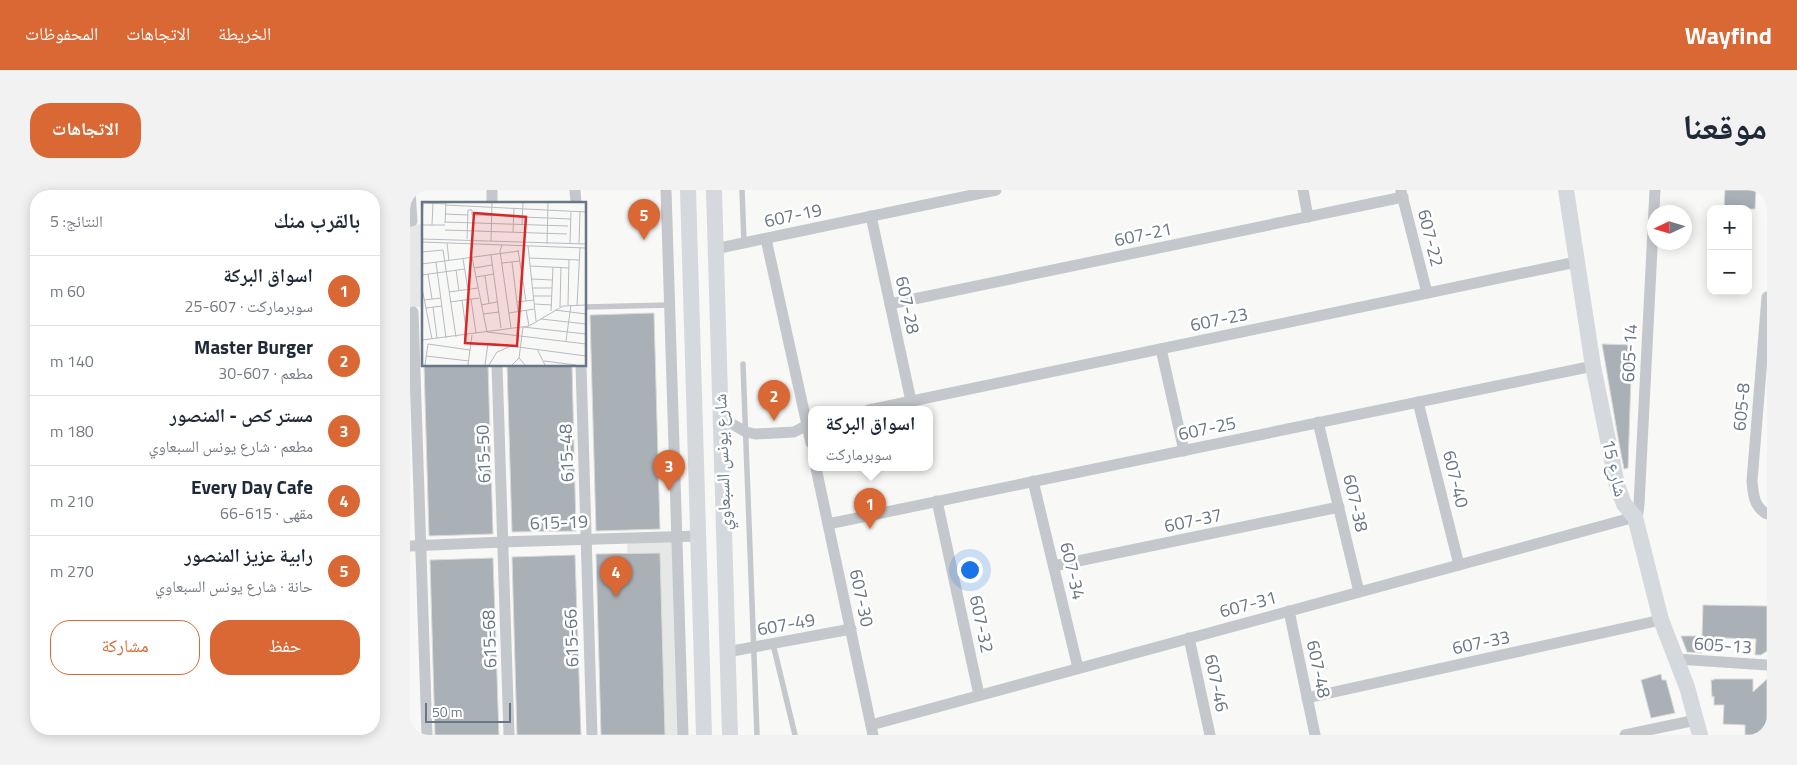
<!DOCTYPE html>
<html lang="ar">
<head>
<meta charset="utf-8">
<style>
  :root { --surface:#fff; --page:#f2f2f3; --text:#1f2937; --muted:#747a83; --line:#e0e1e3; --accent:#d96834 }
  body { margin:0; font-family:"Titillium Web","Noto Naskh Arabic",sans-serif; background:var(--page); color:var(--text); direction:rtl }
  .controls { position:absolute; right:15px; top:15px; display:grid; overflow:hidden; border-radius:10px; box-shadow:0 2px 12px #0003 }
  .controls button { width:45px; height:45px; display:grid; place-items:center; padding:0; border:0; border-bottom:1px solid var(--line); background:var(--surface); color:var(--text); font:25px sans-serif }
  .compass { position:absolute; left:1237px; top:15px; width:45px; height:45px; border-radius:50%; background:var(--surface); box-shadow:0 2px 12px #0003; rotate:266deg }
  .scale { position:absolute; left:15px; bottom:12px; width:86px; box-sizing:border-box; padding-left:5px; border:2px solid #697685; border-top:0; font-size:14px; line-height:18px; white-space:nowrap; color:#697685; -webkit-text-stroke:4px #fff; paint-order:stroke }
  .you { position:absolute; left:559px; top:379px; width:18px; height:18px; margin:-12px; border:4px solid #fff; border-radius:50%; background:#1a73e8; box-shadow:0 0 0 8px #1a73e833 }
  .badge { display:grid; place-items:center; width:32px; height:32px; border-radius:50%; background:var(--accent); color:#fff; font-size:16px; font-weight:700 }
  .pin { position:absolute; translate:-50% -41px; filter:drop-shadow(0 1px 2px #0008) }
  .pin::after { content:''; position:absolute; top:26px; width:18px; height:15px; background:inherit; clip-path:polygon(0 0,100% 0,50% 100%) }
  .popup { position:absolute; left:398px; top:216px; width:125px; height:65px; box-sizing:border-box; display:grid; place-content:center; border-radius:10px; background:var(--surface); filter:drop-shadow(0 1px 4px #0005); font-size:16px; white-space:nowrap; color:var(--muted) }
  .popup b { font-size:19px; color:var(--text) }
  .popup::after { content:''; position:absolute; left:50%; top:100%; margin-left:-10px; border:10px solid transparent; border-top-color:var(--surface) }
  .list { margin:0; padding:0; list-style:none }
  h2 { display:flex; justify-content:space-between; align-items:center; height:65px; margin:0; padding:0 20px; font-size:21px }
  h2 small { font-size:16px; font-weight:400; color:var(--muted) }
  .list li { display:grid; grid-template-columns:32px 1fr auto; gap:15px; align-items:center; box-sizing:border-box; height:70px; padding:0 20px; border-top:1px solid var(--line) }
  .list b { display:block; font-size:19px; white-space:nowrap }
  .list p { margin:0; font-size:16px; white-space:nowrap; color:var(--muted) }
  .list em { font-size:16px; font-style:normal; color:var(--muted) }
  .actions { display:flex; gap:10px; padding:15px 20px }
  .actions a { flex:1; padding:11px 0; border:1px solid var(--accent); border-radius:20px; text-align:center; font-size:18px; color:var(--accent) }
  .actions .main { background:var(--accent); color:#fff }
  .map { position:relative; flex:none; width:1357px; height:545px; overflow:hidden; direction:ltr; border-radius:20px }
  header { display:flex; align-items:center; gap:30px; box-sizing:border-box; height:70px; padding:0 25px; background:var(--accent); color:#fff }
  header strong { font-size:24px }
  nav { display:flex; gap:28px; margin-inline-start:auto; font-size:18px }
  .intro { display:flex; align-items:center; justify-content:space-between; box-sizing:border-box; height:120px; padding:0 30px }
  h1 { margin:0; font-size:35px }
  .button { padding:12px 22px; border-radius:20px; background:var(--accent); color:#fff; font-size:18px; font-weight:700 }
  main { display:flex; gap:30px; padding:0 30px }
  aside { flex:1; background:var(--surface); border-radius:20px; box-shadow:0 2px 12px #0003 }
  .map>svg:first-child { display:block }
  .built { fill:#e6e7e7 }
  .building { fill:#a9b0b6; stroke:#dadad8 }
  .lines { fill:none; stroke-linecap:round; stroke-linejoin:round }
  .lane { stroke:#c4c7cb; stroke-width:5.5 }
  .street { stroke:#c4c7cb; stroke-width:11 }
  .secondary { stroke:#d5d9dd; stroke-width:16 }
  .labels { text-anchor:middle; dominant-baseline:central; stroke-width:5; stroke-linejoin:round; paint-order:stroke }
  .street-label { font-size:18px; fill:#697685; stroke:#fff }
  .inset-road { fill:none; stroke:#b6bcc2; stroke-width:1 }
  .view { fill:#d62828; fill-opacity:0.15; stroke:#d62828; stroke-width:2.5 }
  .inset-edge { fill:none; stroke:#697685; stroke-width:2.5 }
</style>
</head>
<body>
<header>
<strong>Wayfind</strong>
<nav><a>الخريطة</a><a>الاتجاهات</a><a>المحفوظات</a></nav>
</header>
<div class="intro"><h1>موقعنا</h1><a class="button">الاتجاهات</a></div>
<main>
<div class="map">
<svg width="1357" height="545" viewBox="0 0 1357 545">
  <rect width="100%" height="100%" fill="#f8f8f6"/>
  <g class="built">
    <polygon points="14,34 14,117 0,117 0,35"/>
    <polygon points="217,352 262,352 270,545 223,545"/>
  </g>
  <g class="building">
    <polygon points="1315,0 1346,0 1345,19 1314,19"/>
    <polygon points="244,123 250,339 186,341 180,125"/>
    <polygon points="1192,154 1222,155 1218,278 1214,279 1209,253"/>
    <polygon points="14,175 78,175 83,344 19,346"/>
    <polygon points="97,175 162,175 166,341 102,342"/>
    <polygon points="250,363 255,545 191,545 186,364"/>
    <polygon points="165,365 171,545 107,545 102,367"/>
    <polygon points="83,368 89,545 25,545 20,370"/>
    <polygon points="1293,415 1357,416 1357,461 1351,465 1345,465 1346,449 1314,448 1313,459 1292,458 1292,463 1277,462 1271,446 1292,446"/>
    <polygon points="1251,484 1252,490 1256,490 1265,523 1241,528 1231,490"/>
    <polygon points="1304,489 1343,489 1343,502 1357,489 1357,545 1335,545 1335,535 1313,534 1314,515 1304,515 1304,506 1302,507 1301,490 1304,490"/>
  </g>
  <g class="lines">
    <g class="lane">
      <polyline points="332,0 334,53"/>
      <polyline points="175,117 260,115"/>
      <polyline points="333,174 347,545"/>
      <polyline points="363,454 385,545"/>
    </g>
    <g class="street">
      <polyline points="0,0 2,31"/>
      <polyline points="82,0 82,14"/>
      <polyline points="165,0 166,14"/>
      <polyline points="256,0 273,545"/>
      <polyline points="893,0 898,27"/>
      <polyline points="991,1 1017,103"/>
      <polyline points="461,26 501,211"/>
      <polyline points="356,49 401,253"/>
      <polyline points="305,59 586,0"/>
      <path d="M1357,107l-15,184c1,13 2,26 15,33"/>
      <polyline points="480,114 993,7"/>
      <polyline points="3,122 17,545"/>
      <polyline points="751,159 774,261"/>
      <polyline points="87,175 99,545"/>
      <polyline points="171,175 182,545"/>
      <polyline points="1008,212 1049,375"/>
      <polyline points="459,220 1166,72"/>
      <polyline points="310,227 336,242 345,244 384,242 401,233"/>
      <polyline points="908,232 949,402"/>
      <polyline points="406,278 463,545"/>
      <polyline points="623,291 668,478"/>
      <polyline points="527,311 569,505"/>
      <polyline points="418,334 1183,176"/>
      <polyline points="0,356 93,352 288,346"/>
      <polyline points="644,376 929,317"/>
      <polyline points="879,421 905,545"/>
      <polyline points="779,448 800,545"/>
      <polyline points="317,462 441,439"/>
      <polyline points="1267,469 1357,475"/>
      <polyline points="897,508 1251,430"/>
      <polyline points="461,535 1225,327 1228,323 1229,314 1245,0"/>
      <polyline points="1215,545 1286,530"/>
    </g>
    <g class="secondary">
      <polyline points="278,0 294,545"/>
      <polyline points="304,0 320,545"/>
      <polyline points="1156,0 1183,176 1207,295 1214,314 1225,327 1251,430 1277,497 1290,545"/>
    </g>
  </g>
  <g class="labels">
    <g class="street-label">
      <text transform="translate(383 25) rotate(-12)">607-19</text>
      <text transform="translate(733 44) rotate(-12)">607-21</text>
      <text transform="translate(1021 48) rotate(76)">607-22</text>
      <text transform="translate(498 115) rotate(78)">607-28</text>
      <text transform="translate(809 129) rotate(-12)">607-23</text>
      <text transform="translate(1219 163) rotate(-87)">605-14</text>
      <text transform="translate(1331 217) rotate(-85)">605-8</text>
      <text transform="translate(797 238) rotate(-12)">607-25</text>
      <text transform="translate(156 263) rotate(-92)">615-48</text>
      <text transform="translate(73 264) rotate(-92)">615-50</text>
      <text transform="translate(312 272) rotate(-92)">شارع يونس السبعاوي</text>
      <text transform="translate(1205 278) rotate(77)">شارع 15</text>
      <text transform="translate(1046 289) rotate(76)">607-40</text>
      <text transform="translate(946 313) rotate(77)">607-38</text>
      <text transform="translate(783 330) rotate(-12)">607-37</text>
      <text transform="translate(149 332) rotate(-2)">615-19</text>
      <text transform="translate(663 381) rotate(77)">607-34</text>
      <text transform="translate(452 408) rotate(78)">607-30</text>
      <text transform="translate(838 414) rotate(-15)">607-31</text>
      <text transform="translate(376 434) rotate(-10)">607-49</text>
      <text transform="translate(572 434) rotate(78)">607-32</text>
      <text transform="translate(161 448) rotate(-92)">615-66</text>
      <text transform="translate(79 449) rotate(-92)">615-68</text>
      <text transform="translate(1071 452) rotate(-12)">607-33</text>
      <text transform="translate(1313 455) rotate(4)">605-13</text>
      <text transform="translate(909 479) rotate(78)">607-48</text>
      <text transform="translate(807 493) rotate(78)">607-46</text>
    </g>
  </g>
  <g transform="translate(12 12)">
    <rect width="164" height="164" fill="#f8f8f6"/>
    <path class="inset-road" d="M1,0l-1,23h23M1,1l23,1M24,3l140,7M46,8h4v5l42,1M23,12l23,1M101,15l48,2M23,20l123,4M23,21l1,-21M10,23l1,-22M100,23l1,-23M23,28l122,4M91,30l1,-23M0,37l164,5M45,37l1,-29M69,39l1,-39M0,40l164,6M25,41l2,18M148,41l1,-32M125,42l1,-42M157,42l1,-33M80,43l-2,6 11,77M106,44l8,75M96,48l8,51M0,50l21,-2 13,87M69,53l10,73M50,55l15,75 99,12M107,56l50,2M41,57l5,31M14,60l10,76M90,60l6,49M80,61l18,-2M0,62l97,-13M108,64l39,2M52,66l18,-3M34,68l3,21M6,72l4,25M0,73l43,-6M63,74l4,27M54,75l18,-3M109,77l21,1M0,86l10,51M110,86h20M27,90l29,-4M111,94h19M49,97l5,34M2,98l17,-2M40,98l5,36M28,100l29,-4M95,100l17,-2M112,102l18,1M59,103l16,-3M146,103l1,-45M155,104l3,-58M11,105l4,31M138,105l1,-40M4,106l16,-2M104,108l3,16M133,108l31,4M129,109l2,-44M87,111l25,-4M61,112l16,-2M119,117l45,5M0,138l107,-14 34,-20 23,-1M144,139l5,-36M6,142l42,6M115,147l8,16M4,154l43,5M97,156l4,-31 63,7M122,159l32,4M3,163l3,-21M46,163l4,-30M63,163l3,-22 98,13M67,163l8,-13 12,-5M90,163l7,-7 6,7"/>
    <path class="view" d="M52,11l52,4 -9,129 -52,-3z"/>
    <rect width="164" height="164" class="inset-edge"/>
  </g>
</svg>
<div class="controls">
<button>+</button>
<button>−</button>
</div>
<svg class="compass" viewBox="-18 -18 36 36"><path d="M0-13l5 13h-10z" fill="#e53935"/><path d="M0 13l5-13h-10z" fill="#747a83"/></svg>
<div class="scale">50 m</div>
<div class="you"></div>
<div class="pin badge" style="left:460px;top:339px">1</div>
<div class="popup"><b>اسواق البركة</b>سوبرماركت</div>
<div class="pin badge" style="left:364px;top:231px">2</div>
<div class="pin badge" style="left:259px;top:301px">3</div>
<div class="pin badge" style="left:206px;top:407px">4</div>
<div class="pin badge" style="left:234px;top:50px">5</div>
</div>
<aside>
<h2>بالقرب منك<small>النتائج: 5</small></h2>
<ul class="list">
<li><span class="badge">1</span><div><b>اسواق البركة</b><p>سوبرماركت · 607-25</p></div><em>60 m</em></li>
<li><span class="badge">2</span><div><b>Master Burger</b><p>مطعم · 607-30</p></div><em>140 m</em></li>
<li><span class="badge">3</span><div><b>مستر كص - المنصور</b><p>مطعم · شارع يونس السبعاوي</p></div><em>180 m</em></li>
<li><span class="badge">4</span><div><b>Every Day Cafe</b><p>مقهى · 615-66</p></div><em>210 m</em></li>
<li><span class="badge">5</span><div><b>رابية عزيز المنصور</b><p>حانة · شارع يونس السبعاوي</p></div><em>270 m</em></li>
</ul>
<div class="actions"><a class="main">حفظ</a><a>مشاركة</a></div>
</aside>
</main>
</body>
</html>
